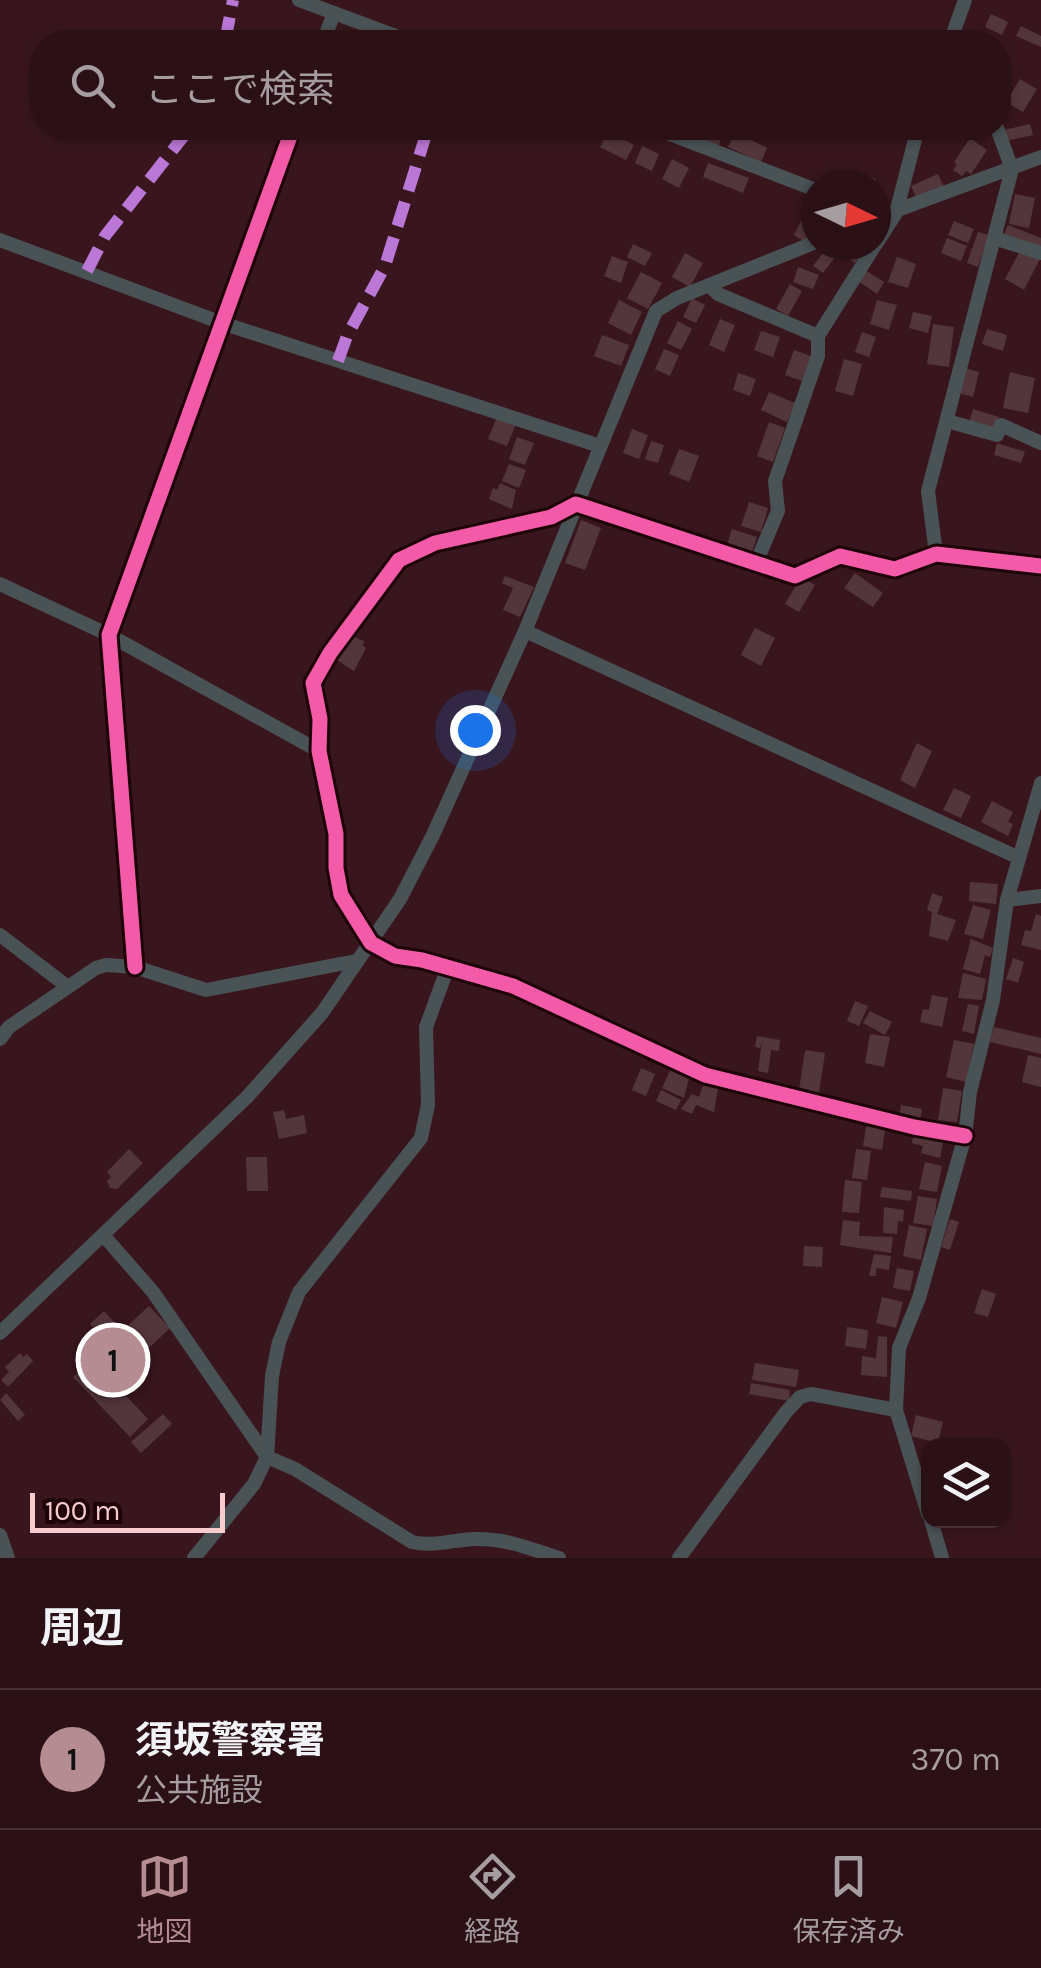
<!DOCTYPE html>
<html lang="ja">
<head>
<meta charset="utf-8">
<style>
  :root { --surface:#2b1016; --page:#371e23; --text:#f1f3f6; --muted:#a69da1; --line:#473035; --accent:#b48c91 }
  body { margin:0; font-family:Karla,"Noto Sans JP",sans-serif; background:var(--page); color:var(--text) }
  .controls { position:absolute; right:30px; bottom:30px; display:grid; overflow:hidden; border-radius:20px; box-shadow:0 2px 8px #0004 }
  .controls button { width:90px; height:90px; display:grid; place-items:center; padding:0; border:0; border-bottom:2px solid var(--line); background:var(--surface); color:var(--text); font:50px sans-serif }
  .compass { position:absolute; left:801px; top:170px; width:90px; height:90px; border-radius:50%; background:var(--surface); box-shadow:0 2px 8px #0004; rotate:95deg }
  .scale { position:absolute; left:30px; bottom:25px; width:195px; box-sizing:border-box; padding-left:10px; border:5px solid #f6cccf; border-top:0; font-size:28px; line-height:35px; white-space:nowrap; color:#f6cccf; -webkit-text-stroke:8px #1e0408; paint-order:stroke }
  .you { position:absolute; left:475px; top:730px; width:35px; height:35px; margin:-25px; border:8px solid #fff; border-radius:50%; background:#1a73e8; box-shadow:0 0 0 15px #1a73e833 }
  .badge { display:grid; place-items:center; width:65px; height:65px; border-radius:50%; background:var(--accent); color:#111; font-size:32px; font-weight:700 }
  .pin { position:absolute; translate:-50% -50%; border:5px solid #fff; box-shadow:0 2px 10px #0006 }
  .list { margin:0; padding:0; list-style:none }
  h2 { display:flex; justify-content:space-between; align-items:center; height:130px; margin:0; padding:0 40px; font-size:42px }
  h2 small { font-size:32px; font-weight:400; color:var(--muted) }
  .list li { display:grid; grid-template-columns:65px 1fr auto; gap:30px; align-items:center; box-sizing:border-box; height:140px; padding:0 40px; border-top:2px solid var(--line) }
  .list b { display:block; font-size:38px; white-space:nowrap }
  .list p { margin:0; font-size:32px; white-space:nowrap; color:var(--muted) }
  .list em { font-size:32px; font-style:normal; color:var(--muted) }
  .icon { flex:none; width:55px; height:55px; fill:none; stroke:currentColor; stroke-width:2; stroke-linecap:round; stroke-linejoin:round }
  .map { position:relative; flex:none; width:1041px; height:1558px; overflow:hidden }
  .search { position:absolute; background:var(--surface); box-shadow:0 2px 8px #0004; left:30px; right:30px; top:30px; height:110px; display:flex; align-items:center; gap:25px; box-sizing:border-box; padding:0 35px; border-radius:40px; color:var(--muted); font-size:38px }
  .sheet { height:270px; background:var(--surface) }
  nav { display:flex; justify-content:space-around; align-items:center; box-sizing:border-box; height:140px; border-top:2px solid var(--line); background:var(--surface); font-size:28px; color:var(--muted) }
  nav a { display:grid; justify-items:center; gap:5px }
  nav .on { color:var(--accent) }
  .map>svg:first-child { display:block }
  .building { fill:#53363c }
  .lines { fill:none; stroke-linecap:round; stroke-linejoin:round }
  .minor { stroke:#495254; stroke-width:14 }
  .quiet { stroke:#ba77d6; stroke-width:12; stroke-dasharray:25 12; stroke-linecap:butt }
  .cycleway-casing { stroke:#1e0408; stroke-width:21 }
  .cycleway { stroke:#f35aa7; stroke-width:15 }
</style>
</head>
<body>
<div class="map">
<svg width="1041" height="1558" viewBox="0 0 1041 1558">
  <rect width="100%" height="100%" fill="#39161e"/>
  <g class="building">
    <polygon points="991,14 1008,22 1002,35 985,27"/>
    <polygon points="1021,26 1041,36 1041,47 1016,36"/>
    <polygon points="1020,79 1037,89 1023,112 1006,102"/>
    <polygon points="1030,124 1033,135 1006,141 1004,130"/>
    <polygon points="680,128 722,128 725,129 718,147 679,131"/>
    <polygon points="608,131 634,145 626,160 600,147"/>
    <polygon points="735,132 767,148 761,162 728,147"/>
    <polygon points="970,138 987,150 971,174 966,171 962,176 953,170 957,164 954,162"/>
    <polygon points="642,146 659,154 652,171 635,163"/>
    <polygon points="672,159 689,168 679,188 662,179"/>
    <polygon points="708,163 749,178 743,193 703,177"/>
    <polygon points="855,171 876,179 874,185 849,185"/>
    <polygon points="938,174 944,187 917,199 911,186"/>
    <polygon points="1015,194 1035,198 1029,228 1009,224"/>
    <polygon points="806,210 816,214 816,238 805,242 794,235"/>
    <polygon points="954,221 974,229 968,243 948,235"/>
    <polygon points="1008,225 1041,238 1041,248 1004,234"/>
    <polygon points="978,232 989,235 978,267 967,263"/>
    <polygon points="947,238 967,246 961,261 941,253"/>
    <polygon points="633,244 652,253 645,266 627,257"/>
    <polygon points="849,245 867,245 855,263 842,255"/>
    <polygon points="826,249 836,256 823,273 813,266"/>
    <polygon points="1021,249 1040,259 1024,290 1005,279"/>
    <polygon points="685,253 703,263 690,287 672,277"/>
    <polygon points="612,256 628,262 621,283 604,276"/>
    <polygon points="897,257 916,264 908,288 888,282"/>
    <polygon points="798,267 819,275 813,289 793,282"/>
    <polygon points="865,270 884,282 877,294 858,281"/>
    <polygon points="641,272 662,283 648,309 627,298"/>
    <polygon points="790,284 802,291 788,316 776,309"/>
    <polygon points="692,298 705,305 696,323 683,317"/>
    <polygon points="619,300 642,312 631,335 608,323"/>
    <polygon points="877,300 897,305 889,330 870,324"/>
    <polygon points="913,312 932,316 928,333 909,328"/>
    <polygon points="720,319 735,325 724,352 709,345"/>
    <polygon points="678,321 692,329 681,350 667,343"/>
    <polygon points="933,324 954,327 949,367 927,364"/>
    <polygon points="987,329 1007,335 1003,351 982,344"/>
    <polygon points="761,331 780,337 773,357 754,350"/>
    <polygon points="862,332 876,337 869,357 855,352"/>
    <polygon points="602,335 629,345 621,366 594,356"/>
    <polygon points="664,349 679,355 670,376 655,369"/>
    <polygon points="794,350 811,356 802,381 785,375"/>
    <polygon points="844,359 862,364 853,396 835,391"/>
    <polygon points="965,368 979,372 973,397 959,393"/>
    <polygon points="1010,372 1035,378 1028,413 1003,408"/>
    <polygon points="738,373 756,379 750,396 733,390"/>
    <polygon points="769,392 795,403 787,422 761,410"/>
    <polygon points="973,409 999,417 994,431 969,423"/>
    <polygon points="497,417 516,424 507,446 488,439"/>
    <polygon points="769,422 785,428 773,462 757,456"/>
    <polygon points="632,429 648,435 639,459 623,453"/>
    <polygon points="517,437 534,443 525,465 509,459"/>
    <polygon points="651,441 664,445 658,463 645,459"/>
    <polygon points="997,443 1025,452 1021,463 994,455"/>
    <polygon points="679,449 699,456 689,482 669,474"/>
    <polygon points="509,464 526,470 519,488 502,481"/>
    <polygon points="500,483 516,490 512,509 489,499 493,488 497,490"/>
    <polygon points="749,502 768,508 761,532 741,526"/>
    <polygon points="581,520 601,528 585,570 565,563"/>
    <polygon points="732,529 757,537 752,552 727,545"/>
    <polygon points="855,573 883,593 873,607 844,588"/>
    <polygon points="505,576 534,587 520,617 503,610 513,588 502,583"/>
    <polygon points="801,577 815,585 799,612 785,604"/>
    <polygon points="755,628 775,638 761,666 741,655"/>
    <polygon points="353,636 365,642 362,645 366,648 354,671 337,660"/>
    <polygon points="917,743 932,751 915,788 900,780"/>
    <polygon points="954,788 971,796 961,818 943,810"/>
    <polygon points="992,801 1013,812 1008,822 1013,824 1008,836 981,822"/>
    <polygon points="970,882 998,884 996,904 969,901"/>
    <polygon points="932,893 943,897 937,914 956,920 948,941 929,936 932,912 927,910"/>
    <polygon points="973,905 991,910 983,939 964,934"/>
    <polygon points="1036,914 1041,916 1041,950 1021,945 1025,930 1031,931"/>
    <polygon points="971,939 993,948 990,957 985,955 980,974 963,969"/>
    <polygon points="1013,958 1024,962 1018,983 1006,979"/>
    <polygon points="963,973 986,979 982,1000 958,998"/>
    <polygon points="932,995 948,998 942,1027 920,1022 923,1009 929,1010"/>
    <polygon points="855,1001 868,1006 859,1026 847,1021"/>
    <polygon points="968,1004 979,1006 974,1034 962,1031"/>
    <polygon points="870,1011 892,1022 885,1035 863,1023"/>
    <polygon points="994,1027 1041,1038 1041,1054 990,1042"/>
    <polygon points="870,1034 890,1037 884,1067 865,1063"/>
    <polygon points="757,1036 780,1040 779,1051 771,1050 768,1073 758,1071 762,1041 760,1048 755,1047"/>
    <polygon points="954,1040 974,1044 966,1082 946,1077"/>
    <polygon points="805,1050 825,1053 819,1093 799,1090"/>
    <polygon points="1028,1055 1041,1058 1041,1087 1022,1082"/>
    <polygon points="672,1066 690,1075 684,1098 662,1088"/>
    <polygon points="641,1068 655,1074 646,1096 632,1090"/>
    <polygon points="704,1083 718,1089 714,1112 696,1105 692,1114 681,1109 692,1094 699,1097"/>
    <polygon points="943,1088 962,1091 957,1122 938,1120"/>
    <polygon points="661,1090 681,1100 676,1110 656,1101"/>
    <polygon points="901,1105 922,1109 920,1122 899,1117"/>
    <polygon points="284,1110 286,1119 304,1115 307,1133 279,1139 273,1112"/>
    <polygon points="867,1122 886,1125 882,1150 863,1146"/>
    <polygon points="914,1131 944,1138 940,1158 921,1153 923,1146 912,1143"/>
    <polygon points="129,1149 143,1163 117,1189 110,1188 107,1181 111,1177 107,1172"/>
    <polygon points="856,1149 871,1151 867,1180 852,1178"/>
    <polygon points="246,1157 267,1157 268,1191 247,1191"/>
    <polygon points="925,1162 942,1166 937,1192 919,1189"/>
    <polygon points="845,1180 862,1182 859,1213 842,1212"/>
    <polygon points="882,1187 912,1191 911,1201 880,1197"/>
    <polygon points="918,1196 937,1199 933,1226 913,1223"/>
    <polygon points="884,1207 904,1210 903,1222 898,1221 897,1234 883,1233"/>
    <polygon points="950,1219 959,1222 950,1250 941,1247"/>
    <polygon points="843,1220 860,1222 859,1236 893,1237 891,1253 840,1245"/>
    <polygon points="909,1225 927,1229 921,1260 903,1256"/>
    <polygon points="804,1246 823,1247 822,1267 803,1266"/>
    <polygon points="874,1254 891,1256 889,1270 876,1268 876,1276 869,1276"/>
    <polygon points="897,1268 914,1271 910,1291 893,1288"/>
    <polygon points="982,1289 996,1294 988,1317 974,1313"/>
    <polygon points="882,1297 903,1302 896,1328 876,1323"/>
    <polygon points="149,1306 170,1328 113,1382 148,1419 130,1437 73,1377 109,1344 90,1324 104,1311 122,1331"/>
    <polygon points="847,1327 868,1330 866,1349 845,1346"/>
    <polygon points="878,1336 887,1337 887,1377 861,1375 862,1356 876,1358"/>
    <polygon points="20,1353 23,1357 27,1354 33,1361 8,1387 1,1380 9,1372 5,1367"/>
    <polygon points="755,1363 799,1370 796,1387 752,1380"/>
    <polygon points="751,1383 790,1390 789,1401 749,1394"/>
    <polygon points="6,1393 25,1415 18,1421 0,1400"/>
    <polygon points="163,1414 172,1424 141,1453 131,1442"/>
    <polygon points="916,1415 943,1422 938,1443 911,1436"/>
  </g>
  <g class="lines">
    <g class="minor">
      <polyline points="299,0 412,42"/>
      <polyline points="323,42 334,13"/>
      <polyline points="950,42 965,0"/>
      <polyline points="654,128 816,190"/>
      <polyline points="876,218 1041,157"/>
      <polyline points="994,238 1041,253"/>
      <polyline points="0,240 222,323 600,446"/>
      <polyline points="876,244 896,213 918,128"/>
      <polyline points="709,285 718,294 818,336"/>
      <polyline points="947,421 997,435 1001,425 1041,443"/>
      <polyline points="936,554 928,491 1012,169 997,128"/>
      <polyline points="756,563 778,511 775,481 818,356 818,336 875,245"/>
      <polyline points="0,584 109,635 319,751"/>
      <polyline points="525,631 1017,857"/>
      <polyline points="1007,900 1041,896"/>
      <polyline points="0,935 68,987"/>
      <polyline points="135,967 109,635 293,128"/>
      <polyline points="0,1039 9,1027 96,968 106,965 135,967 206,990 356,961"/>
      <polyline points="965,1136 914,1127 705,1075 513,986 422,960 395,956 371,943 341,895 336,868 336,834 319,751 320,719 313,683 330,653 399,560 435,543 551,517 576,504 795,576 840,556 895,569 936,554 1041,566"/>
      <path d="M104,1236l49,56 114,165 28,12 117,73c20,5 41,-2 63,-3 30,-1 56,10 84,19"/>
      <polyline points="0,1333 247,1097 322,1013 400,899 433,835 525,631 656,311 677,298 816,242"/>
      <polyline points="928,1514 896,1410 899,1348 919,1298 965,1136 970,1092 993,1000 1007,900 1041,783"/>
      <polyline points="931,1520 942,1558"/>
      <polyline points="0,1535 8,1558"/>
      <polyline points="194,1558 254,1484 267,1457 272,1376 279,1342 299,1292 421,1138 428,1105 426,1027 448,967"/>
      <polyline points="679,1558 786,1412 800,1397 811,1394 896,1410"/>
    </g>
    <g class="quiet">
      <polyline points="225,42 233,0"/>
      <polyline points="87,271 105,236 190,128"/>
      <polyline points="338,361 347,336 385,266 428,128"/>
    </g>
    <g class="cycleway-casing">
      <g id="cycleway">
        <polyline points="135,967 109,635 293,128"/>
        <polyline points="965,1136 914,1127 705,1075 513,986 422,960 395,956 371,943 341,895 336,868 336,834 319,751 320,719 313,683 330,653 399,560 435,543 551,517 576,504 795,576 840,556 895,569 936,554 1041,566"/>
      </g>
    </g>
    <use href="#cycleway" class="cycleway"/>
  </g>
</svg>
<div class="controls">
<button><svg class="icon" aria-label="layers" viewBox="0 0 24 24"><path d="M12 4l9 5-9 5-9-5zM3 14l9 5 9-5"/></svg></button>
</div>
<svg class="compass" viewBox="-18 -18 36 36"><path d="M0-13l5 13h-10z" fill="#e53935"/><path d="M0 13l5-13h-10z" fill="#a69da1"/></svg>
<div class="scale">100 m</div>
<div class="you"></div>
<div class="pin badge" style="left:113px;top:1360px">1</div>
<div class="search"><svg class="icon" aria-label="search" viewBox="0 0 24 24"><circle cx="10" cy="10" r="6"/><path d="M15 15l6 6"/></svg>ここで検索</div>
</div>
<section class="sheet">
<h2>周辺<small></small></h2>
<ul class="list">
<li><span class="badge">1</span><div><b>須坂警察署</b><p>公共施設</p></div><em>370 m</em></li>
</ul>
</section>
<nav>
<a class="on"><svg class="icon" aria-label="map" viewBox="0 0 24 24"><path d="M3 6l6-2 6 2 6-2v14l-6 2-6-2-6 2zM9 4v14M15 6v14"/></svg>地図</a>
<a><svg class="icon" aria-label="directions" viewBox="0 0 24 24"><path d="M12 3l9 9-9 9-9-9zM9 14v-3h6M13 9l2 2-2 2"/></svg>経路</a>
<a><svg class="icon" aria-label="saved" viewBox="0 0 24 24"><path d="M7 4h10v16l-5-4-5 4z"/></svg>保存済み</a>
</nav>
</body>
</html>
